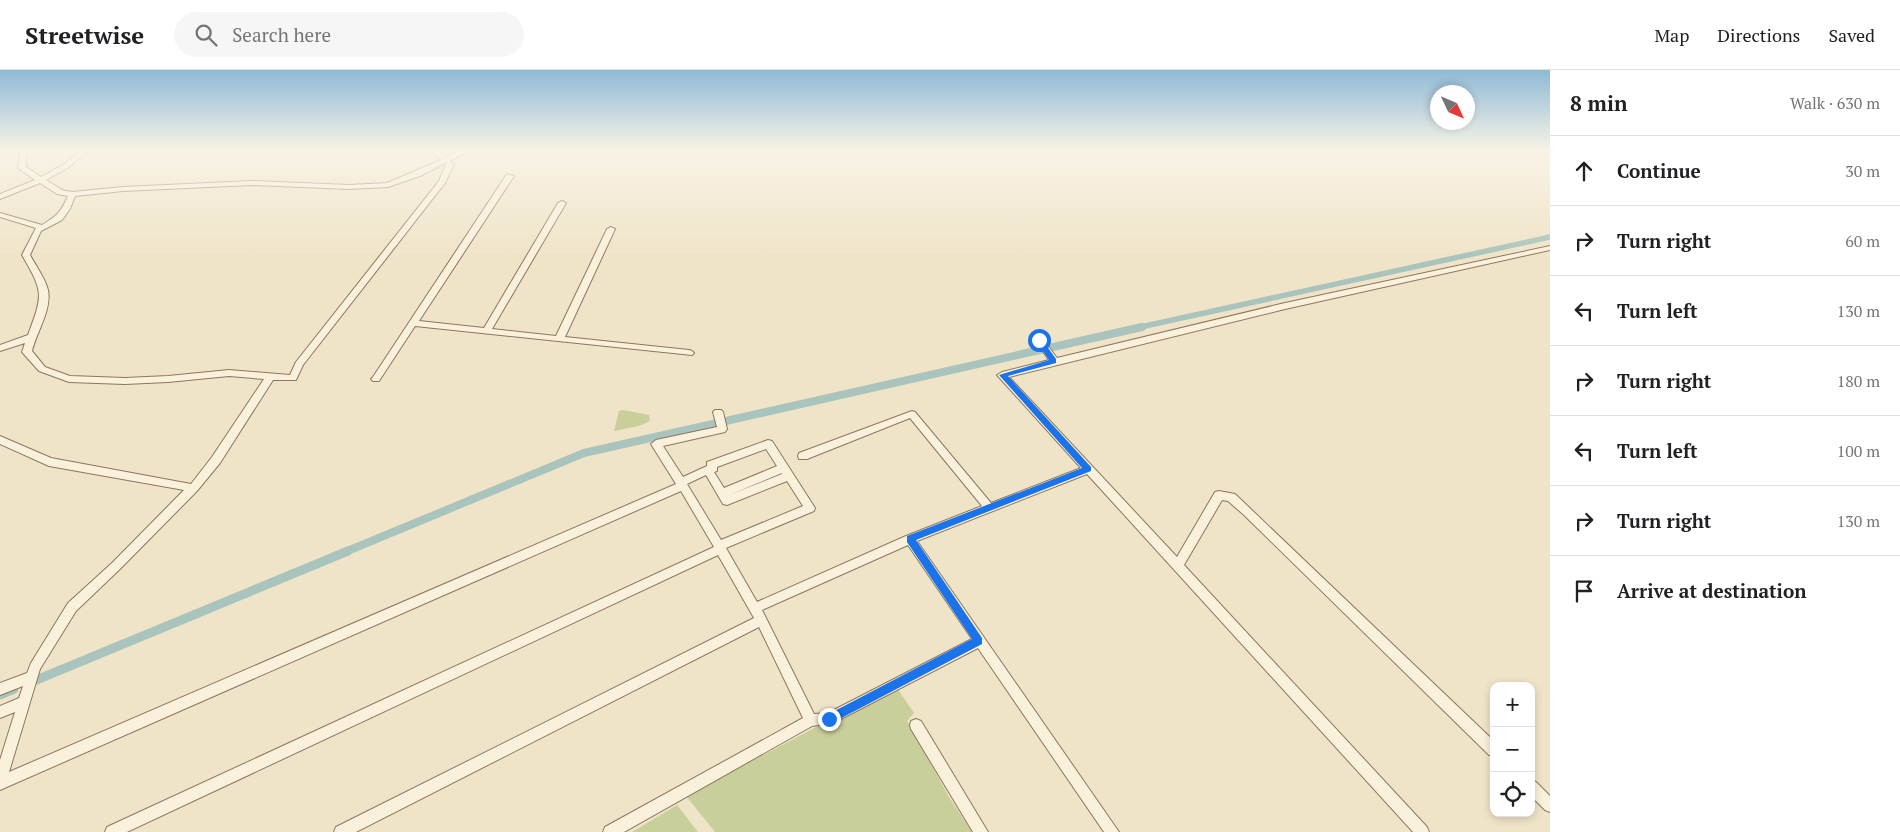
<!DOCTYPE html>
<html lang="en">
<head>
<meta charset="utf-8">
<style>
  :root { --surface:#fff; --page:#f6f6f6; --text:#202124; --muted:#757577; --line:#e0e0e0 }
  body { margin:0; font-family:"PT Serif",serif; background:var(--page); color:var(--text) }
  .controls { position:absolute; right:15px; bottom:15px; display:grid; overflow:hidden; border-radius:10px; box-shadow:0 2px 8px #0003 }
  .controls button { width:45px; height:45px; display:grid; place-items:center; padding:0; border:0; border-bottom:1px solid var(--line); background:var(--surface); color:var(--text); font:25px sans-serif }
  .compass { position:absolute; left:1430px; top:15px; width:45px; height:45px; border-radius:50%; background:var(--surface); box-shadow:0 2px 8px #0003; rotate:134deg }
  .stop { position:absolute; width:15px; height:15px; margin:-11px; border:4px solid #1a73e8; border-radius:50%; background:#fff }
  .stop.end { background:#1a73e8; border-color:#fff; box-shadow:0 1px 5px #0008 }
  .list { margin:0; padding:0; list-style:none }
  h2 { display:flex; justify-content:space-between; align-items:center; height:65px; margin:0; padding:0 20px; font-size:21px }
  h2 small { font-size:16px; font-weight:400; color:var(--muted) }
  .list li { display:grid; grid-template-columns:32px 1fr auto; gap:15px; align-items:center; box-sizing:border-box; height:70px; padding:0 20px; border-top:1px solid var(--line) }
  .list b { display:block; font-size:19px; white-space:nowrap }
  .list em { font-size:16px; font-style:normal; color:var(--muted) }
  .icon { flex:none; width:28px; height:28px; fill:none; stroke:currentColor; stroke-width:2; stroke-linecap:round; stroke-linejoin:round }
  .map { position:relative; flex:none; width:1550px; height:762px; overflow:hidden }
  header { display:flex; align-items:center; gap:30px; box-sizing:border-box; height:70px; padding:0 25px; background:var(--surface); border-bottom:1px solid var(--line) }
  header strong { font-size:24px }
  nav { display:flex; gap:28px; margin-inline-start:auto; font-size:18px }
  .search { width:350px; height:45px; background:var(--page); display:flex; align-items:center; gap:12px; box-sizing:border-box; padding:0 18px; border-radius:28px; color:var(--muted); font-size:19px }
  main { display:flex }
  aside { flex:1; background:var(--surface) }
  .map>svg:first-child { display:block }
  .green { fill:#c9cf9b }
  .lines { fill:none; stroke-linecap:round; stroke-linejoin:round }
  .canal-far2 { stroke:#a9c4bc; stroke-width:5.5 }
  .canal-far1 { stroke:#a9c4bc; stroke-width:8 }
  .canal { stroke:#a9c4bc; stroke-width:9 }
  .minor-casing { stroke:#8d765c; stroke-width:2 }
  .minor { fill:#faf1dc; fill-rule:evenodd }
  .route { fill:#1a73e8 }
</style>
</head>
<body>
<header>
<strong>Streetwise</strong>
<div class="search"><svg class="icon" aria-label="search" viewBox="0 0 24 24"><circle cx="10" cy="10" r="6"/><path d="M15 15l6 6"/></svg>Search here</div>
<nav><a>Map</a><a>Directions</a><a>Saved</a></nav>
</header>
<main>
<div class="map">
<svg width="1550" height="762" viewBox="0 0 1550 762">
  <rect width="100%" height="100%" fill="#f0e4c8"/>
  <g class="green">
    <polygon points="623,340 649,345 650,351 639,356 614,361 619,341"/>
    <polygon points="897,618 914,643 907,651 949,727 972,762 715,762 686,726 816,657 833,652"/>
    <polygon points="677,735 698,762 632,762"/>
  </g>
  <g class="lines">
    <polyline class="canal-far2" points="1136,258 1550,167"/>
    <polyline class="canal-far1" points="345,482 584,383 1142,257"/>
    <g class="canal">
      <polyline points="29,613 348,481"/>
      <polyline points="0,625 14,619"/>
    </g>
    <g class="minor-casing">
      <g id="minor">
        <path d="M21,80h6l-1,17 15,10 23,-13 18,-14h7l-20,17 -23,13 16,10 10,2 51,-5 128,-6 98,4 38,-2 54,-23 -10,-10h7l8,7 15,-7h9l-20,11 4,3 -9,19 -142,182 -7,15h-23l-53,83 -23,28 -77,78 -44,42 -36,58 -31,103 667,-288 -25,-40 5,-4 61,-13 -4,-15 2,-2h6l2,2 4,17 -2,3 -62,14 20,31 24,-11v-4l61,-22 4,1 43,67 -1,3 -88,37 31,54 149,-66 76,-30 -72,-88 -103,41h-8l-1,-3 1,-3 113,-42 3,1 76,91 90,-35 -84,-93 5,-3 47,-12 -14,-20 1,-2h6l15,20 228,-55 265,-57v4l-265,59 -276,68 168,180 38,-65 4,-1 16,3 259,247v15l-5,-1 -245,-240 -16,-14 -6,-1 -38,65 243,262 2,5h-16l-326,-358 -170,67 202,291h-15l-126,-184 -145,75 -21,3 -188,106h-21l2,-5 198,-109 -44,-91 -403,205h-22l2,-5 418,-209 -36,-63 -591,277h-22l2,-5 607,-280 -33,-56 -681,299v-30l15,-48 -15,6v-12l19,-8 4,-12 -23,9v-12l27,-10 4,-10 37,-60 44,-40 72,-73 -135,-24 -49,-22v-8l51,22 140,26 21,-27 52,-78 -35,-3 -61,6 -43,2 -56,-2 -30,-11 -17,-19 3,-9 -25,8v-6l28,-10c15,-41 16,-42 -6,-80l14,-27 -36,-11v-4l42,12c15,-9 19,-13 26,-29l-11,-2 -17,-11 -40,16v-5l35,-14 -17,-12zM445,93l1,1 -7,17 -143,181 -6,13 -61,-5 -61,6 -43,2 -55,-2 -25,-9 -13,-16c4,-18 20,-41 16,-61 -3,-12 -12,-24 -18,-35l11,-24 21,-11 8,-11 5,-13 48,-5 128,-6 98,4 39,-2 32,-11zM766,379l11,17 -53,22 -10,-16 3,-1v-4zM782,403v1l-53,21zM706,405l17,29 4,1 60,-24 16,25 -82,34 -34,-56zM908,475l64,94 -144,74 -14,1 -52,-104z"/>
        <polygon points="507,104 514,106 419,251 484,258 558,133 562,131 566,133 492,259 556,266 607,159 611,157 615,159 565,267 689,280 692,281 694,283 692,285 415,256 379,311 373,311 371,309 373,307"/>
        <polygon points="916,649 921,651 988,762 973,762 911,659 910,655 911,651"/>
        <polygon points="1531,710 1536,712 1550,726 1550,742 1545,740 1531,726"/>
      </g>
    </g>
    <use href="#minor" class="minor"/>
  </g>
  <linearGradient id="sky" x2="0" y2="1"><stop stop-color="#8fbad6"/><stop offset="0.43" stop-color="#f8f3e6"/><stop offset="1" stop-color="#f8f3e6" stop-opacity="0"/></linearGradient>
  <rect width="1550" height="187" fill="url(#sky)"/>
  <polygon class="route" points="1036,268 1041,268 1056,289 1056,293 1008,306 1091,397 1091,401 916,470 982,568 982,574 832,653 825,653 823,649 825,646 972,569 907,472 907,466 1082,398 999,305 1049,290 1035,270"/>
</svg>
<div class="controls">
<button>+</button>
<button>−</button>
<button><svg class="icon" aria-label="locate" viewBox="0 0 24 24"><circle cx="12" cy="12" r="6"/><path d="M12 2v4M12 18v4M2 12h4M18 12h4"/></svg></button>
</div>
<svg class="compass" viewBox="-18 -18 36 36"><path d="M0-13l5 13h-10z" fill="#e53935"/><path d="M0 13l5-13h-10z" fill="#757577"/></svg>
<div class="stop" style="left:1039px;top:270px"></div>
<div class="stop end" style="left:829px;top:649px"></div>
</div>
<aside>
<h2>8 min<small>Walk · 630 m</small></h2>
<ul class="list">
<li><svg class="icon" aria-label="ahead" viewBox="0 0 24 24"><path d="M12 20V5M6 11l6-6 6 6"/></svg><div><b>Continue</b></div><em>30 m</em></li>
<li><svg class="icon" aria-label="right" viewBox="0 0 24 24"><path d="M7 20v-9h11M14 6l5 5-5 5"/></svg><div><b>Turn right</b></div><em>60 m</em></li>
<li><svg class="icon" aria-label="left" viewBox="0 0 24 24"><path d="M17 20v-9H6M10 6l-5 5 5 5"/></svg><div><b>Turn left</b></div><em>130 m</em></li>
<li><svg class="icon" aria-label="right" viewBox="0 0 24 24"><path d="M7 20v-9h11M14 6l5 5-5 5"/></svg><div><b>Turn right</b></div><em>180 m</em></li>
<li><svg class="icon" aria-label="left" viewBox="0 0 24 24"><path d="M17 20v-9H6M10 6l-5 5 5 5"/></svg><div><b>Turn left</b></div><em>100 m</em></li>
<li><svg class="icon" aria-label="right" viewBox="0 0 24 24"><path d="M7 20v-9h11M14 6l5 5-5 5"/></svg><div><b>Turn right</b></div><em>130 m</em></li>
<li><svg class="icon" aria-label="arrive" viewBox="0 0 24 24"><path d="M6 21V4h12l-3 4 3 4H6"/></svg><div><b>Arrive at destination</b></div></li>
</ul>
</aside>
</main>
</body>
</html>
